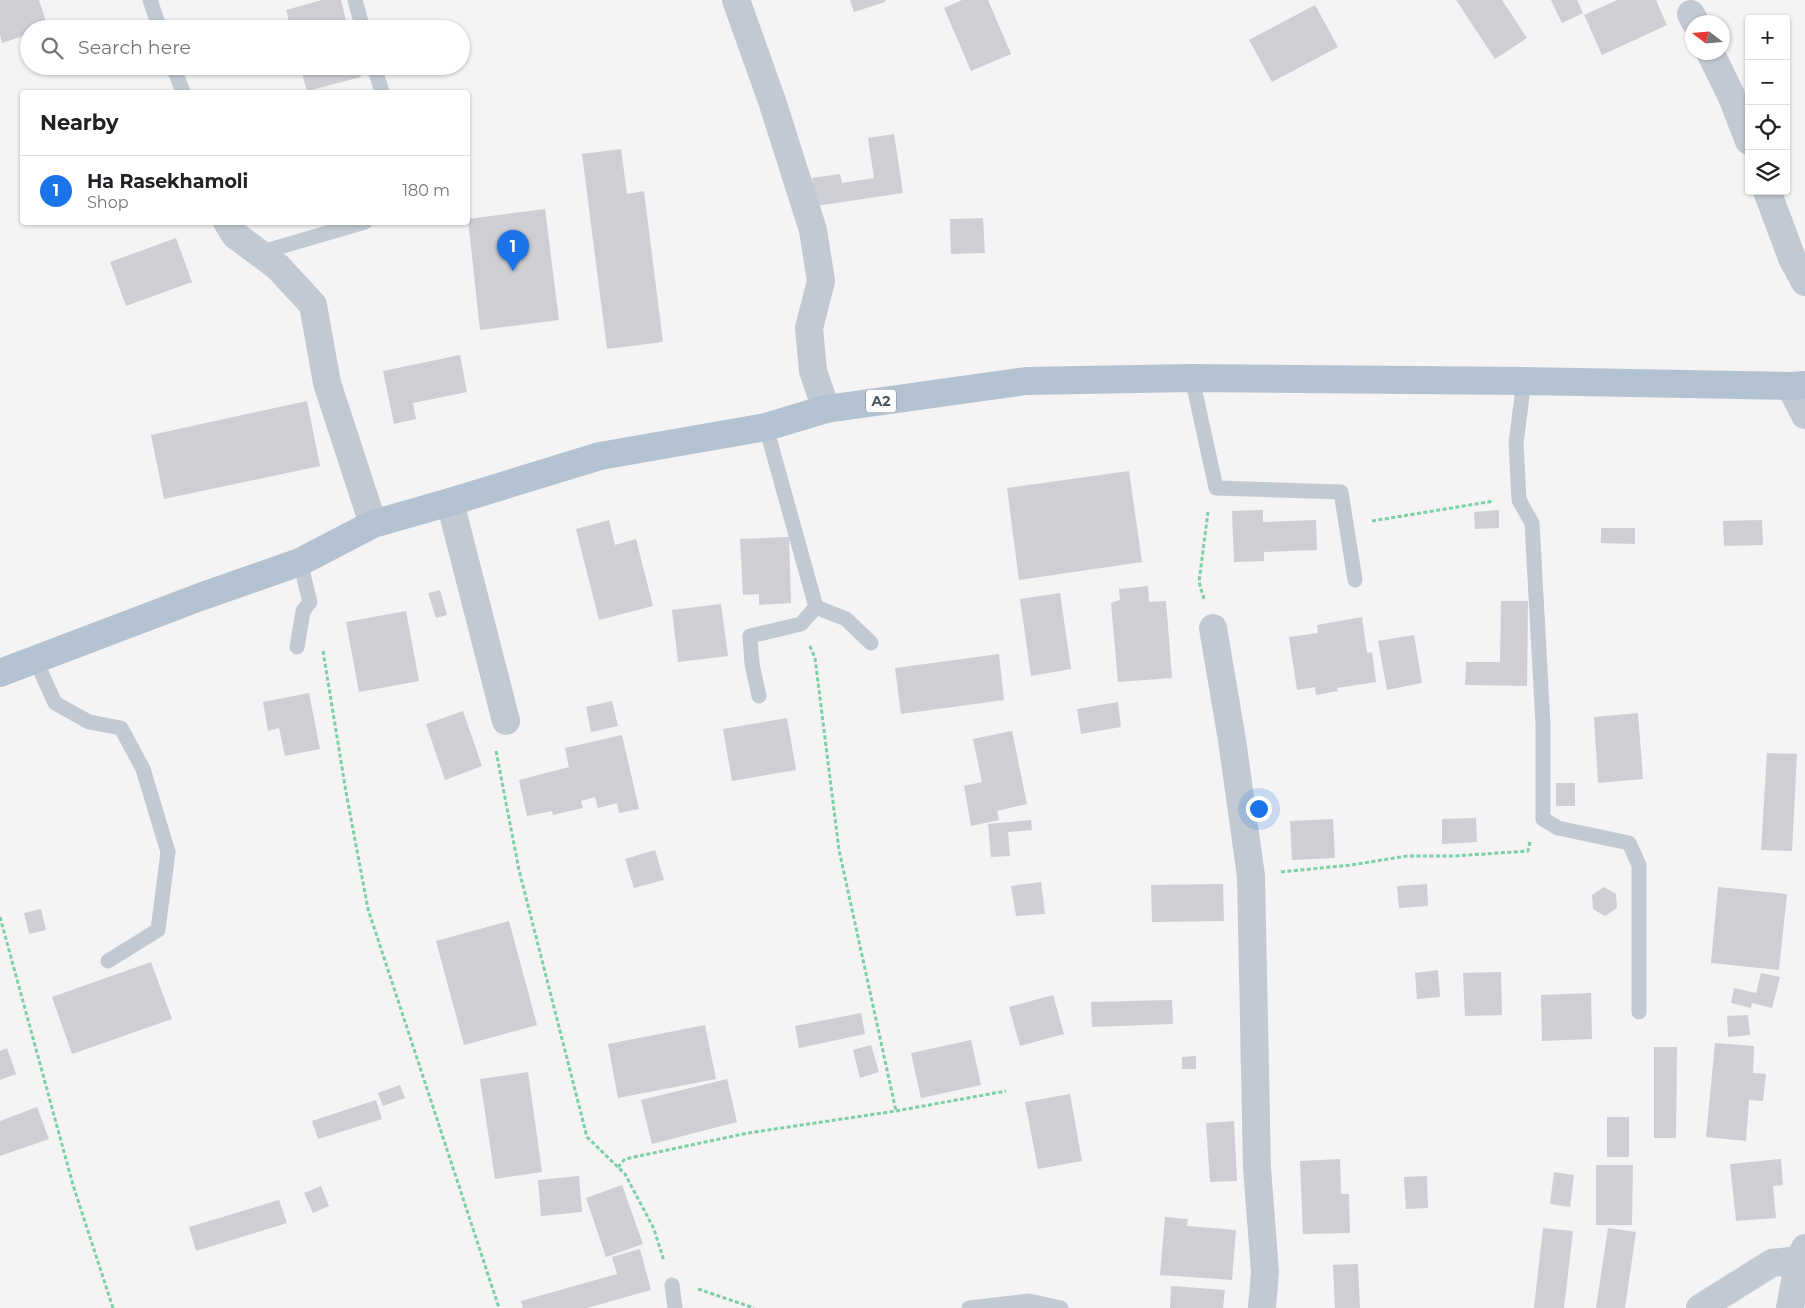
<!DOCTYPE html>
<html lang="en">
<head>
<meta charset="utf-8">
<style>
  :root { --surface:#fff; --page:#f6f6f6; --text:#202124; --muted:#757577; --line:#e0e0e0; --accent:#1a73e8 }
  body { margin:0; font-family:Montserrat,sans-serif; background:var(--page); color:var(--text) }
  .controls { position:absolute; right:15px; top:15px; display:grid; overflow:hidden; border-radius:5px; box-shadow:0 1px 4px #0004 }
  .controls button { width:45px; height:45px; display:grid; place-items:center; padding:0; border:0; border-bottom:1px solid var(--line); background:var(--surface); color:var(--text); font:25px sans-serif }
  .compass { position:absolute; left:1685px; top:15px; width:45px; height:45px; border-radius:50%; background:var(--surface); box-shadow:0 1px 4px #0004; rotate:286deg }
  .you { position:absolute; left:1258px; top:808px; width:18px; height:18px; margin:-12px; border:4px solid #fff; border-radius:50%; background:#1a73e8; box-shadow:0 0 0 8px #1a73e833 }
  .badge { display:grid; place-items:center; width:32px; height:32px; border-radius:50%; background:var(--accent); color:#fff; font-size:16px; font-weight:700 }
  .pin { position:absolute; translate:-50% -41px; filter:drop-shadow(0 1px 2px #0008) }
  .pin::after { content:''; position:absolute; top:26px; width:18px; height:15px; background:inherit; clip-path:polygon(0 0,100% 0,50% 100%) }
  .list { margin:0; padding:0; list-style:none }
  h2 { display:flex; justify-content:space-between; align-items:center; height:65px; margin:0; padding:0 20px; font-size:21px }
  h2 small { font-size:16px; font-weight:400; color:var(--muted) }
  .list li { display:grid; grid-template-columns:32px 1fr auto; gap:15px; align-items:center; box-sizing:border-box; height:70px; padding:0 20px; border-top:1px solid var(--line) }
  .list b { display:block; font-size:19px; white-space:nowrap }
  .list p { margin:0; font-size:16px; white-space:nowrap; color:var(--muted) }
  .list em { font-size:16px; font-style:normal; color:var(--muted) }
  .icon { flex:none; width:28px; height:28px; fill:none; stroke:currentColor; stroke-width:2; stroke-linecap:round; stroke-linejoin:round }
  .map { position:relative; flex:none; width:1805px; height:1308px; overflow:hidden }
  .search { position:absolute; background:var(--surface); box-shadow:0 1px 4px #0004; left:20px; top:20px; width:450px; height:55px; display:flex; align-items:center; gap:12px; box-sizing:border-box; padding:0 18px; border-radius:28px; color:var(--muted); font-size:19px }
  .panel { position:absolute; background:var(--surface); box-shadow:0 1px 4px #0004; left:20px; top:90px; width:450px; height:135px; border-radius:5px }
  .map>svg:first-child { display:block }
  .building { fill:#cdcfd5 }
  .lines { fill:none; stroke-linecap:round; stroke-linejoin:round }
  .path { stroke:#7ad0a6; stroke-width:3; stroke-dasharray:4 2.5; stroke-linecap:butt }
  .service { stroke:#c1cad2; stroke-width:15 }
  .minor { stroke:#c1cad2; stroke-width:28 }
  .primary { stroke:#b3c2d1; stroke-width:28 }
  .labels { text-anchor:middle; dominant-baseline:central; stroke-width:4; stroke-linejoin:round; paint-order:stroke }
  .shield { fill:#fff; stroke:#808990; stroke-width:1 }
  .shield-label { font-size:14px; font-weight:bold; fill:#4a5661 }
</style>
</head>
<body>
<div class="map">
<svg width="1805" height="1308" viewBox="0 0 1805 1308">
  <rect width="100%" height="100%" fill="#f5f3f3"/>
  <g class="building">
    <polygon points="0,0 39,0 48,28 29,29 29,34 2,43 0,35"/>
    <polygon points="322,0 341,0 348,29 291,29 286,10"/>
    <polygon points="850,0 885,0 885,2 854,12"/>
    <polygon points="962,0 988,0 1011,54 971,71 944,8"/>
    <polygon points="1456,0 1502,0 1527,38 1495,59"/>
    <polygon points="1551,0 1577,0 1583,13 1562,23"/>
    <polygon points="1617,0 1656,0 1667,25 1602,55 1584,15"/>
    <polygon points="1315,5 1338,47 1272,82 1249,40"/>
    <polygon points="300,66 358,66 361,77 307,91"/>
    <polygon points="894,134 903,193 816,206 812,178 840,174 842,183 874,178 868,138"/>
    <polygon points="621,149 627,194 644,191 663,342 607,349 582,154"/>
    <polygon points="545,209 559,320 480,330 468,219"/>
    <polygon points="983,218 985,253 951,254 950,219"/>
    <polygon points="176,238 192,282 126,306 110,262"/>
    <polygon points="460,355 467,392 413,403 416,419 394,424 383,371"/>
    <polygon points="307,401 320,466 164,499 151,435"/>
    <polygon points="1129,471 1142,562 1019,580 1007,488"/>
    <polygon points="1263,510 1263,522 1316,520 1317,550 1264,552 1264,561 1234,562 1232,511"/>
    <polygon points="1499,510 1499,528 1475,529 1474,512"/>
    <polygon points="609,520 615,545 636,539 653,606 599,620 576,529"/>
    <polygon points="1762,520 1763,545 1724,546 1723,521"/>
    <polygon points="1601,528 1635,528 1635,544 1601,543"/>
    <polygon points="789,537 791,603 759,605 759,594 743,595 740,539"/>
    <polygon points="1148,586 1149,602 1166,601 1172,678 1118,682 1111,603 1120,600 1119,589"/>
    <polygon points="440,590 447,615 436,618 428,593"/>
    <polygon points="1060,593 1071,669 1031,676 1020,599"/>
    <polygon points="1501,601 1528,601 1527,686 1465,685 1466,662 1500,662"/>
    <polygon points="721,604 728,656 678,662 672,610"/>
    <polygon points="406,611 419,681 359,692 346,622"/>
    <polygon points="1362,617 1367,653 1372,652 1376,682 1337,688 1338,691 1316,695 1315,687 1297,690 1289,637 1318,633 1317,625"/>
    <polygon points="1414,635 1422,683 1387,690 1378,641"/>
    <polygon points="999,654 1004,700 901,714 895,668"/>
    <polygon points="309,693 320,749 285,756 279,728 268,731 263,702"/>
    <polygon points="612,701 618,726 591,732 586,707"/>
    <polygon points="1118,702 1121,727 1081,734 1077,709"/>
    <polygon points="463,711 482,766 445,780 426,724"/>
    <polygon points="1638,713 1643,779 1598,783 1594,717"/>
    <polygon points="787,718 796,770 732,781 723,729"/>
    <polygon points="1012,731 1027,804 997,811 999,820 971,826 964,786 982,782 973,739"/>
    <polygon points="622,735 639,809 619,813 617,803 598,808 595,797 581,801 583,808 553,815 552,811 527,816 519,780 569,767 565,748"/>
    <polygon points="1767,753 1797,754 1792,851 1761,850"/>
    <rect x="1556" y="783" width="19" height="23"/>
    <polygon points="1476,818 1477,842 1442,844 1442,819"/>
    <polygon points="1333,819 1335,858 1292,860 1290,821"/>
    <polygon points="1031,820 1032,830 1008,832 1010,856 991,857 988,824"/>
    <polygon points="655,850 664,880 634,888 625,859"/>
    <polygon points="1041,882 1045,914 1016,916 1011,886"/>
    <polygon points="1223,884 1224,921 1152,922 1151,885"/>
    <polygon points="1427,884 1428,906 1399,908 1397,886"/>
    <polygon points="1604,887 1616,894 1617,908 1605,916 1593,909 1592,895"/>
    <polygon points="1718,887 1787,894 1779,970 1711,963"/>
    <polygon points="41,909 46,930 29,934 24,913"/>
    <polygon points="509,921 537,1025 464,1045 436,941"/>
    <polygon points="151,962 172,1019 72,1054 52,997"/>
    <polygon points="1438,970 1440,997 1417,999 1415,973"/>
    <polygon points="1501,972 1502,1015 1465,1016 1463,973"/>
    <polygon points="1761,973 1780,977 1772,1008 1752,1003 1751,1008 1731,1003 1734,988 1756,993"/>
    <polygon points="1591,993 1592,1039 1542,1041 1541,995"/>
    <polygon points="1053,995 1064,1034 1020,1046 1009,1007"/>
    <polygon points="1172,1000 1173,1024 1092,1027 1091,1002"/>
    <polygon points="861,1013 865,1034 799,1048 795,1026"/>
    <polygon points="1748,1015 1750,1035 1728,1037 1727,1016"/>
    <polygon points="705,1025 716,1079 618,1098 608,1044"/>
    <polygon points="971,1040 981,1085 921,1098 911,1053"/>
    <polygon points="1715,1043 1754,1046 1753,1073 1766,1074 1763,1101 1749,1100 1746,1141 1706,1137"/>
    <polygon points="871,1045 879,1072 860,1078 853,1050"/>
    <polygon points="1654,1047 1677,1047 1676,1138 1654,1138"/>
    <polygon points="7,1048 16,1074 0,1080 0,1051"/>
    <polygon points="1196,1056 1196,1069 1182,1069 1182,1057"/>
    <polygon points="528,1072 542,1172 495,1179 480,1079"/>
    <polygon points="727,1079 737,1122 652,1144 641,1100"/>
    <polygon points="400,1085 405,1098 383,1106 378,1093"/>
    <polygon points="1070,1094 1082,1161 1038,1169 1025,1102"/>
    <polygon points="376,1100 382,1119 318,1139 312,1121"/>
    <polygon points="37,1107 49,1139 0,1156 0,1121"/>
    <rect x="1607" y="1117" width="22" height="40"/>
    <polygon points="1234,1121 1237,1181 1210,1182 1206,1123"/>
    <polygon points="1340,1159 1341,1194 1349,1194 1350,1233 1303,1234 1300,1161"/>
    <polygon points="1781,1159 1783,1185 1773,1186 1776,1218 1736,1221 1730,1164"/>
    <polygon points="1596,1165 1633,1165 1632,1225 1596,1225"/>
    <polygon points="1554,1172 1574,1175 1570,1207 1550,1204"/>
    <polygon points="579,1176 582,1212 541,1216 538,1180"/>
    <polygon points="1427,1176 1428,1208 1406,1209 1404,1177"/>
    <polygon points="622,1185 643,1244 606,1257 586,1198"/>
    <polygon points="321,1186 329,1206 313,1213 304,1193"/>
    <polygon points="279,1200 287,1223 196,1251 189,1227"/>
    <polygon points="1165,1217 1188,1219 1187,1226 1236,1230 1232,1280 1160,1275"/>
    <polygon points="1543,1228 1573,1231 1564,1308 1534,1308"/>
    <polygon points="1608,1228 1636,1232 1625,1308 1596,1308"/>
    <polygon points="640,1249 651,1290 587,1308 523,1308 521,1301 617,1274 612,1257"/>
    <polygon points="1358,1264 1360,1308 1335,1308 1333,1265"/>
    <polygon points="1171,1286 1225,1290 1223,1308 1170,1308"/>
  </g>
  <g class="lines">
    <g class="path">
      <polyline points="1372,521 1494,501"/>
      <polyline points="1204,599 1199,582 1208,512"/>
      <polyline points="810,646 815,658 839,850 896,1111"/>
      <polyline points="323,651 346,792 368,909 499,1308"/>
      <polyline points="496,751 519,870 587,1137 625,1174 654,1229 664,1261"/>
      <polyline points="1281,872 1351,865 1407,856 1454,856 1528,851 1530,841"/>
      <polyline points="0,917 73,1185 113,1308"/>
      <polyline points="618,1167 625,1159 748,1133 896,1111 1006,1091"/>
      <polyline points="698,1289 754,1308"/>
    </g>
    <g class="service">
      <polyline points="150,0 160,29"/>
      <polyline points="355,0 363,29"/>
      <polyline points="173,66 183,92"/>
      <polyline points="374,66 382,92"/>
      <polyline points="259,253 365,222"/>
      <polyline points="1192,378 1216,488 1341,492 1355,580"/>
      <polyline points="1524,381 1516,443 1519,500 1532,523 1543,724 1543,819 1558,828 1629,843 1639,865 1639,1012"/>
      <polyline points="766,427 816,607"/>
      <polyline points="816,607 846,619 871,643"/>
      <polyline points="297,647 303,611 310,602 300,562"/>
      <polyline points="35,659 55,703 89,722 121,728 143,769 168,852 158,930 108,961"/>
      <polyline points="759,696 752,664 750,636 801,624 816,607"/>
      <polyline points="672,1285 675,1308"/>
      <polyline points="969,1308 1029,1301 1061,1308"/>
    </g>
    <g class="minor">
      <polyline points="736,0 772,101 813,230 821,281 809,328 813,371 826,409"/>
      <polyline points="1691,14 1695,22"/>
      <polyline points="1710,52 1731,95 1749,141"/>
      <polyline points="1767,191 1792,258 1805,282"/>
      <polyline points="227,222 235,235 278,267 313,305 327,383 373,524"/>
      <polyline points="1790,386 1805,415"/>
      <polyline points="450,502 506,721"/>
      <polyline points="1213,628 1232,740 1251,876 1257,1168 1265,1272 1262,1308"/>
      <polyline points="1700,1308 1772,1263 1799,1260"/>
      <polyline points="1790,1308 1799,1260 1805,1248"/>
    </g>
    <polyline class="primary" points="0,673 200,597 300,562 373,524 450,502 600,456 766,427 826,409 1026,381 1192,378 1524,381 1790,386 1805,385"/>
  </g>
  <g class="labels">
    <rect class="shield" x="866" y="389.5" width="30" height="23" rx="4"/>
    <g class="shield-label">
      <text x="881" y="401">A2</text>
    </g>
  </g>
</svg>
<div class="controls">
<button>+</button>
<button>−</button>
<button><svg class="icon" aria-label="locate" viewBox="0 0 24 24"><circle cx="12" cy="12" r="6"/><path d="M12 2v4M12 18v4M2 12h4M18 12h4"/></svg></button>
<button><svg class="icon" aria-label="layers" viewBox="0 0 24 24"><path d="M12 4l9 5-9 5-9-5zM3 14l9 5 9-5"/></svg></button>
</div>
<svg class="compass" viewBox="-18 -18 36 36"><path d="M0-13l5 13h-10z" fill="#e53935"/><path d="M0 13l5-13h-10z" fill="#757577"/></svg>
<div class="you"></div>
<div class="pin badge" style="left:513px;top:271px">1</div>
<div class="search"><svg class="icon" aria-label="search" viewBox="0 0 24 24"><circle cx="10" cy="10" r="6"/><path d="M15 15l6 6"/></svg>Search here</div>
<section class="panel">
<h2>Nearby<small></small></h2>
<ul class="list">
<li><span class="badge">1</span><div><b>Ha Rasekhamoli</b><p>Shop</p></div><em>180 m</em></li>
</ul>
</section>
</div>
</body>
</html>
